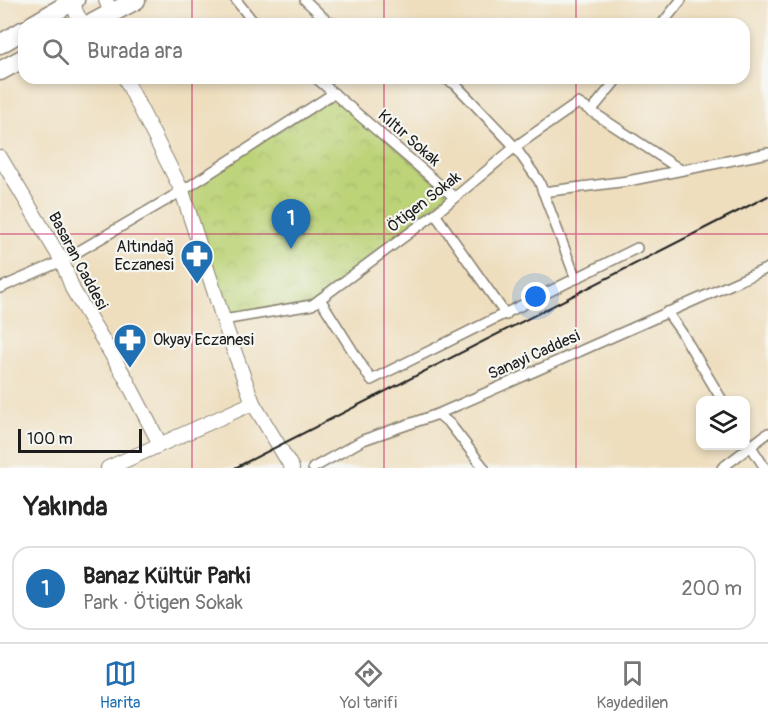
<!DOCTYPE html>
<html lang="tr">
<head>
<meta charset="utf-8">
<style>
  :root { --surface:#fff; --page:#f2f2f2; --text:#222; --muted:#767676; --line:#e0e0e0; --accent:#1f6fb2 }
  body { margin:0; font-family:Pangolin,sans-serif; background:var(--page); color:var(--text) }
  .controls { position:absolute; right:18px; bottom:18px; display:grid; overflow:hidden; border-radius:12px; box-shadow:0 3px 9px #0003 }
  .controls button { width:54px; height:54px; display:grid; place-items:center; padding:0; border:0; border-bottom:2px solid var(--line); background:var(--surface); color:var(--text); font:30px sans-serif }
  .scale { position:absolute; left:18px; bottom:15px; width:124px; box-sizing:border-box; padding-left:6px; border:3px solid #1c1c1c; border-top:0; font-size:16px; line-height:21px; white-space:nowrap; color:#1c1c1c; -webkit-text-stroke:4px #f6f6f2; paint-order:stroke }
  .you { position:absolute; left:536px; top:297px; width:21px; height:21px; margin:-15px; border:4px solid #fff; border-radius:50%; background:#1a73e8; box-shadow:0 0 0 9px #1a73e833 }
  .badge { display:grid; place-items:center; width:39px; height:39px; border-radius:50%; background:var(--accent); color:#fff; font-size:20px; font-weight:700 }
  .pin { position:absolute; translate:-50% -50px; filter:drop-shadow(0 2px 3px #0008) }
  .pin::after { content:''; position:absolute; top:32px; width:21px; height:18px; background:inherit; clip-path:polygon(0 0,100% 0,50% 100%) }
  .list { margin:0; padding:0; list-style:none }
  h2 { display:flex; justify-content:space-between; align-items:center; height:78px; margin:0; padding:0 24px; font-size:26px }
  h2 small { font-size:20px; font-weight:400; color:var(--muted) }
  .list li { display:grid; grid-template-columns:39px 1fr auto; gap:18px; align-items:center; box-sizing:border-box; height:84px; margin:0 12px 12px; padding:0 12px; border:2px solid var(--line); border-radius:18px }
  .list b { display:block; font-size:22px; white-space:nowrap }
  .list p { margin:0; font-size:20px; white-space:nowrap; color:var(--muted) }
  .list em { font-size:20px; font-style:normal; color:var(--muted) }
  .icon { flex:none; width:33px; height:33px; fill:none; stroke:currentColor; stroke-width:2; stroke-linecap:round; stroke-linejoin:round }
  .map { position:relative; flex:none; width:768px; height:468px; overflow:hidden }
  .search { position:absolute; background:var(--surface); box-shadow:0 3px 9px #0003; left:18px; right:18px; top:18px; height:66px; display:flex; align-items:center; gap:15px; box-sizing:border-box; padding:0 21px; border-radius:18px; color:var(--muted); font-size:22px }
  .sheet { height:174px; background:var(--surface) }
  nav { display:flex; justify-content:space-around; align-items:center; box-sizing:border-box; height:84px; border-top:2px solid var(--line); background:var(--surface); font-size:16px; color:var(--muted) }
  nav a { display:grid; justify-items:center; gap:3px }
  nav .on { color:var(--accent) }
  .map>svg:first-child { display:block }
  .park { fill:url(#park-crowns); stroke:#6c784a; stroke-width:1.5 }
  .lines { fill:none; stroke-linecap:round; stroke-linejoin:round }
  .street-casing { stroke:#857d6d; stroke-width:12 }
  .secondary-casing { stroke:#857d6d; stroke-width:16 }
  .highway-casing { stroke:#857d6d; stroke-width:21 }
  .street { stroke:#fff; stroke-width:9 }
  .secondary { stroke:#fff; stroke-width:14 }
  .highway { stroke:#fff; stroke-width:18 }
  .rail { stroke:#1c1c1c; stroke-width:2 }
  .grid { fill:none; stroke:#c2185b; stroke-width:1.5; stroke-opacity:0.55 }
  .labels { text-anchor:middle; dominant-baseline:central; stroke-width:4.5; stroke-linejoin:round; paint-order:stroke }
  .street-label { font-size:16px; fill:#1c1c1c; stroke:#f6f6f2 }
  .poi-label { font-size:16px; fill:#1c1c1c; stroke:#f6f6f2; text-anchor:end }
</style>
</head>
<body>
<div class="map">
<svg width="768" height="468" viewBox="0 0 768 468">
  <defs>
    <pattern id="park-crowns" width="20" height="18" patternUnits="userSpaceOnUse" patternTransform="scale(1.5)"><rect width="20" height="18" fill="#bcd378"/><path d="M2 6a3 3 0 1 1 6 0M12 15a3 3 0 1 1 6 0" fill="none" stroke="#a1b567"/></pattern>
  </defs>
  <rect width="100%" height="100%" fill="#f6f6f2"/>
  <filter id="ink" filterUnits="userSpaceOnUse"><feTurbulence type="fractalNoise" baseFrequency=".0167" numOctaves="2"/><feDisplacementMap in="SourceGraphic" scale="12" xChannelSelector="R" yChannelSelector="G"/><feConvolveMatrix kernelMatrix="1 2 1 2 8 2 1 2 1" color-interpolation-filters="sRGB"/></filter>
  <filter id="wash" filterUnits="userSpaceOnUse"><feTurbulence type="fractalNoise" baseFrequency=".008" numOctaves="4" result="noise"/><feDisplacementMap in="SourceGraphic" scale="24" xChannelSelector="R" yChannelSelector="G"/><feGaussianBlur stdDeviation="1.35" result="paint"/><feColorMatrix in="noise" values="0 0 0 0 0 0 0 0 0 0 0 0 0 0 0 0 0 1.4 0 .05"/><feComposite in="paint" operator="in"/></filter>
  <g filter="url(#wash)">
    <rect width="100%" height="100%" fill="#eedebe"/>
    <polygon class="park" points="335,95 449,193 312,305 223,320 182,191"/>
  </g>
  <g filter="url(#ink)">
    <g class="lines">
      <g class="street-casing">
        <g id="street">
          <polyline points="236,0 255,24"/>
          <polyline points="305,0 326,20 334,24"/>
          <polyline points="662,24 681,0"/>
          <polyline points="316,78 454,197"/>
          <polyline points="444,78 455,84 515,147 539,181 576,279"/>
          <polyline points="591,111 681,170"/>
          <polyline points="543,192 628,181 768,153"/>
          <polyline points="435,214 506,315"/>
          <polyline points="0,288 62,261 182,191 334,93"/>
          <polyline points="320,299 371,380 637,248"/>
          <polyline points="667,312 682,333 722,400"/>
          <polyline points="223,320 312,305 435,214 515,147 578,103 591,111 618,78"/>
          <polyline points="438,414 450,424 484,468"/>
          <polyline points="746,439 765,468"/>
          <polyline points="313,468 363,440 438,414 768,268"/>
          <polyline points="722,468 768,433"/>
        </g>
      </g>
      <g class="secondary-casing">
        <g id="secondary">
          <path d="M74,0c0,11 3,17 11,24"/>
          <polyline points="106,0 111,14 110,22"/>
          <polyline points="125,78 182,191 227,331 253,403 292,468"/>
          <polyline points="0,157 62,261 73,290 125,377 160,444"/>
          <polyline points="108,468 253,403"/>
        </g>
      </g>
      <g class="highway-casing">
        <g id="highway">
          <polyline points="34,24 75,0"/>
          <polyline points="91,24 136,0"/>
          <polyline points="0,44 24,30"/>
          <polyline points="0,71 24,58"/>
        </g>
      </g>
      <use href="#street" class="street"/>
      <use href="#secondary" class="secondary"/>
      <use href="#highway" class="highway"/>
      <polyline class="rail" points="235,468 768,196"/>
    </g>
  </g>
  <path class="grid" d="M192,0v24M384,0v24M576,0v24M192,78v390M384,78v390M576,78v390M0,234h768"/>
  <defs>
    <g id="pharmacy-pin" transform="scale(1.725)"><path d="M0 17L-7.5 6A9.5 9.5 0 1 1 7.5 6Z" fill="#1f6fb2" stroke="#f6f6f2"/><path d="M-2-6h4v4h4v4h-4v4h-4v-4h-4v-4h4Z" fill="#fff"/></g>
  </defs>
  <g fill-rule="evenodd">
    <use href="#pharmacy-pin" x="197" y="256"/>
    <use href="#pharmacy-pin" x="130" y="340"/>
  </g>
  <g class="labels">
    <g class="street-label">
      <text transform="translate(409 138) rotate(41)">Kıltır Sokak</text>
      <text transform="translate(424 202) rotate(-38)">Ötigen Sokak</text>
      <text transform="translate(78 261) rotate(62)">Basaran Caddesi</text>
      <text transform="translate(534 355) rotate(-24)">Sanayi Caddesi</text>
    </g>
    <g class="poi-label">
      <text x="174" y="247">Altındağ<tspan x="174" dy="18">Eczanesi</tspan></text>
      <text x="153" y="340" text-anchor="start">Okyay Eczanesi</text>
    </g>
  </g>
</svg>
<div class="controls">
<button><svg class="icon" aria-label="layers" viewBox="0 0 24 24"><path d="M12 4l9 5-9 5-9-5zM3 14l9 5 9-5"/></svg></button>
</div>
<div class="scale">100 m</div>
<div class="you"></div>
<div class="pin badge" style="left:291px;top:249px">1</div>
<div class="search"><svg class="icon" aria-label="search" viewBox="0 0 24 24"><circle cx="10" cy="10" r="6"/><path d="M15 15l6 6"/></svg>Burada ara</div>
</div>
<section class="sheet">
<h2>Yakında<small></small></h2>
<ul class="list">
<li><span class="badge">1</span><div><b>Banaz Kültür Parki</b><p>Park · Ötigen Sokak</p></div><em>200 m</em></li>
</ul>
</section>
<nav>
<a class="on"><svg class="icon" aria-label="map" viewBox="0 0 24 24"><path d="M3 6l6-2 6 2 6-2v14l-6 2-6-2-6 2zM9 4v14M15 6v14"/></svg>Harita</a>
<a><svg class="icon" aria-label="directions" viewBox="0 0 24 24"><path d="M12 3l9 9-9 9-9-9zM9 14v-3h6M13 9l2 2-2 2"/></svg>Yol tarifi</a>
<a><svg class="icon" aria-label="saved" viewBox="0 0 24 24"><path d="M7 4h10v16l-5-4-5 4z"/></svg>Kaydedilen</a>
</nav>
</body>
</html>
